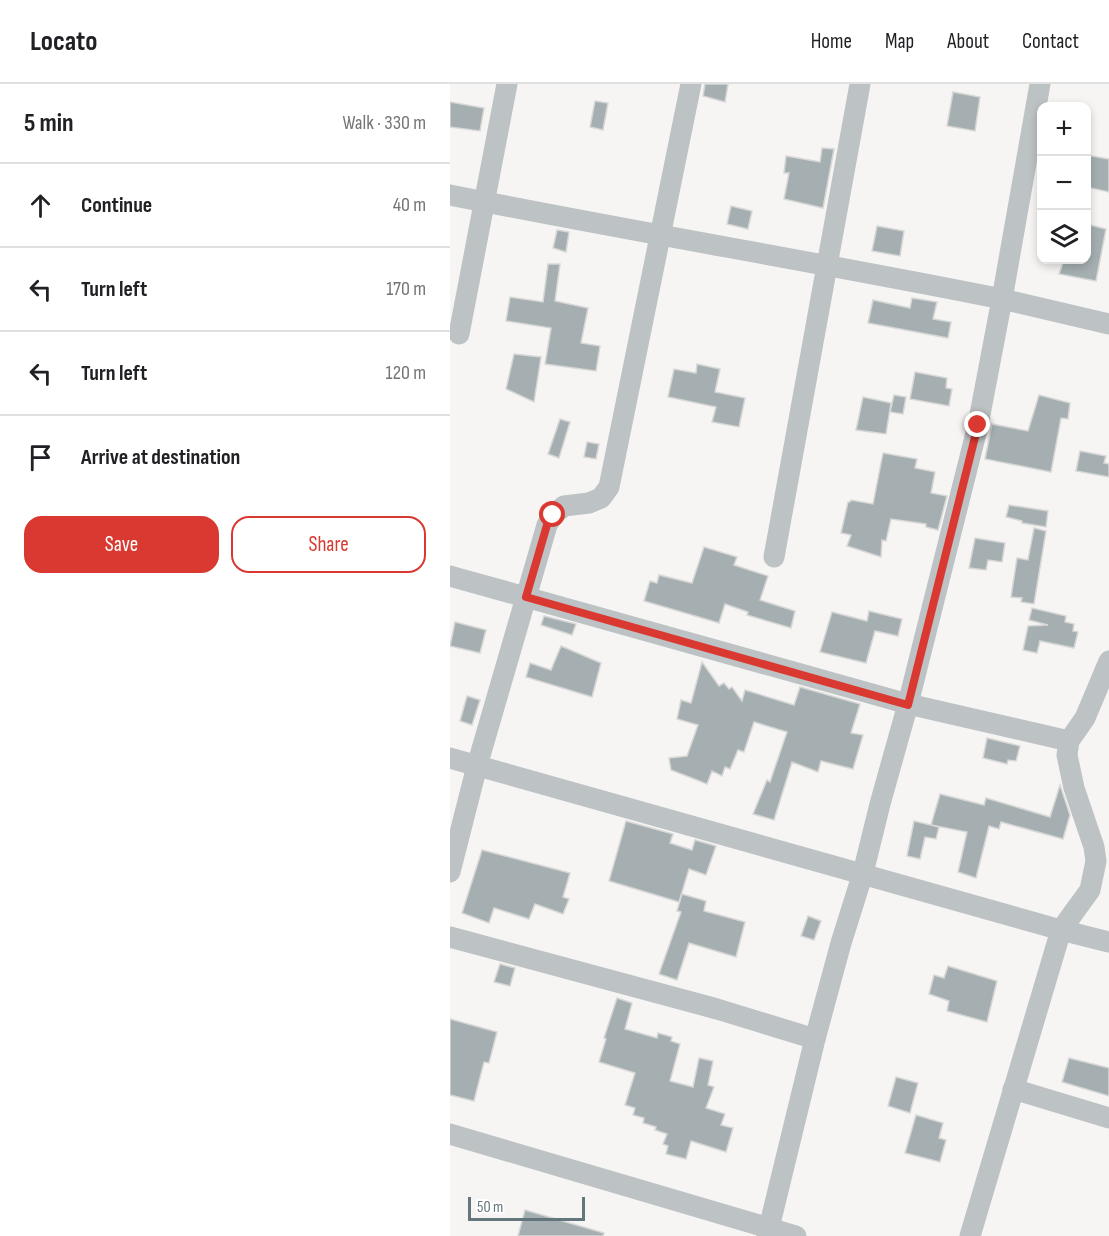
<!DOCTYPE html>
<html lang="en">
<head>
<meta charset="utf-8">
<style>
  :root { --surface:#fff; --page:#f6f6f6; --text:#202124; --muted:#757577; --line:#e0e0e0; --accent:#d93930 }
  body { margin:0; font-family:"Sofia Sans Condensed",sans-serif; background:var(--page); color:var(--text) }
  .controls { position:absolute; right:18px; top:18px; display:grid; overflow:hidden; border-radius:12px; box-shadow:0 3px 9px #0003 }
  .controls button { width:54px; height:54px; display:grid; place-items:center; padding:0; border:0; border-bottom:2px solid var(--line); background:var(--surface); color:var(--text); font:30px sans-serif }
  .scale { position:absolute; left:18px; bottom:15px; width:117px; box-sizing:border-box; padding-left:6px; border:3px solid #63767c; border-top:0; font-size:16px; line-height:21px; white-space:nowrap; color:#63767c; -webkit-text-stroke:4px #fff; paint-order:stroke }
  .stop { position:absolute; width:18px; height:18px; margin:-14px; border:4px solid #d93930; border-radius:50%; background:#fff }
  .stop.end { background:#d93930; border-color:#fff; box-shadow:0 2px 6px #0008 }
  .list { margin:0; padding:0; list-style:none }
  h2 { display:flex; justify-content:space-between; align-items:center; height:78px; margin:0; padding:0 24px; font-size:26px }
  h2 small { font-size:20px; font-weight:400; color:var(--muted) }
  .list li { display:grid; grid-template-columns:39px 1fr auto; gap:18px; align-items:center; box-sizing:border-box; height:84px; padding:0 24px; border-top:2px solid var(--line) }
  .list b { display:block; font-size:22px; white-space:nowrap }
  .list em { font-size:20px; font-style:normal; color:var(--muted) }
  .actions { display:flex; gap:12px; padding:18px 24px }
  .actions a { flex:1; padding:14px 0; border:2px solid var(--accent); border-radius:18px; text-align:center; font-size:21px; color:var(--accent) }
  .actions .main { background:var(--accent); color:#fff }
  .icon { flex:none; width:33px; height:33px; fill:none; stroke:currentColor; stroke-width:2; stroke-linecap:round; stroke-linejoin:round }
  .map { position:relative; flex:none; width:659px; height:1152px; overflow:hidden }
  header { display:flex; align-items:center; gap:36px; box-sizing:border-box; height:84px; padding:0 30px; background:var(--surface); border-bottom:2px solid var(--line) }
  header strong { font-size:28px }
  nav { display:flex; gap:33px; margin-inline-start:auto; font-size:21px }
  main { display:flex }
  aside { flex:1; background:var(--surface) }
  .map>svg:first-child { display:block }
  .building { fill:#a5afb2; stroke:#d7d7d5; stroke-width:1.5 }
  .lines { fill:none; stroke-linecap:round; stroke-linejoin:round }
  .minor { stroke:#bdc2c4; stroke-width:21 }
  .route { stroke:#d93930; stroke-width:8 }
</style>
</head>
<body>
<header>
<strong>Locato</strong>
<nav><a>Home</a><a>Map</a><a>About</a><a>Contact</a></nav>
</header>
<main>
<aside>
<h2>5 min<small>Walk · 330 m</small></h2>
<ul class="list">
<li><svg class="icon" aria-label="ahead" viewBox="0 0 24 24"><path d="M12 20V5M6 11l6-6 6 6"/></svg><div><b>Continue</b></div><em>40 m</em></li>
<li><svg class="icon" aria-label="left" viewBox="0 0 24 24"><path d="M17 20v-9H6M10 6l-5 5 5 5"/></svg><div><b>Turn left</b></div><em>170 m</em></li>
<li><svg class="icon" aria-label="left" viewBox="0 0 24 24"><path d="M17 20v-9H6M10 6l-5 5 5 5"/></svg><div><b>Turn left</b></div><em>120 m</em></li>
<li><svg class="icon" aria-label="arrive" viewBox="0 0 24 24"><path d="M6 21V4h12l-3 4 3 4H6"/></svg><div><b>Arrive at destination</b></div></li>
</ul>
<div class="actions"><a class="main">Save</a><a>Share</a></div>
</aside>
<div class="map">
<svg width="659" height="1152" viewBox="0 0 659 1152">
  <rect width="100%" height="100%" fill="#f6f5f3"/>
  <g class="building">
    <polygon points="255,0 278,0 275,18 253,12"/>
    <polygon points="503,8 530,13 525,47 497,42"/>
    <polygon points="145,17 158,19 153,46 140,43"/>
    <polygon points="0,18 34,24 30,47 0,43"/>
    <polygon points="372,64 384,65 373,124 334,115 339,89 334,89 336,72 370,78"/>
    <polygon points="636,71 659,75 659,108 636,103"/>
    <polygon points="281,122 302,127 298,145 277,140"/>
    <polygon points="636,140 656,145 646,197 609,190 614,176 636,176"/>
    <polygon points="427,142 454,147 450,172 422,167"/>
    <polygon points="107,146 119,148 116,168 103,164"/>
    <polygon points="98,180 110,180 105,217 138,224 131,259 150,262 146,287 95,280 101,244 56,237 60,213 93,218"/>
    <polygon points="462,214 487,218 483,235 501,238 498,254 418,239 423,216 460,224"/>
    <polygon points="64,270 91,273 84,318 56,305"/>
    <polygon points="247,280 270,285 265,308 295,314 289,343 262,338 266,323 218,313 224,285 246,289"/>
    <polygon points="465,288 497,294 496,304 502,305 499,322 460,315"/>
    <polygon points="444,311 456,313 453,330 440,328"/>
    <polygon points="589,311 620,319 618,335 611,334 601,388 535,375 542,340 578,347"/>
    <polygon points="413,313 441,319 436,350 406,346"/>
    <polygon points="110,335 120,338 109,374 98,370"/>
    <polygon points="137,358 149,360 146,375 134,373"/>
    <polygon points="630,367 656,372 654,379 659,380 659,393 626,387"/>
    <polygon points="433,369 467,375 465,384 485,388 481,409 497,412 488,446 476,443 476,440 441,435 436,457 432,456 431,473 397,462 401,451 391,449 398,418 400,418 401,416 423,420"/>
    <polygon points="559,421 598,427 596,443 572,439 572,437 556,433"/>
    <polygon points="584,444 596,447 584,520 571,518 572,514 561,513 567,474 578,476"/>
    <polygon points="525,454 555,459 552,478 538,476 536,486 519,484"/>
    <polygon points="254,463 287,473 284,481 318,492 310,516 345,527 341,544 297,531 298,528 275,520 269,539 194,517 200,497 207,499 209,491 242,499"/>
    <polygon points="582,524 616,532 615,538 624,540 623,547 628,548 624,564 590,557 587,569 573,566 578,542 598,541 579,536"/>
    <polygon points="419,527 452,535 448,552 425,547 416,579 370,568 382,528 417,537"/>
    <polygon points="94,532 126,540 122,551 91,541"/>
    <polygon points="5,538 36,546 30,569 0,562"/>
    <polygon points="111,562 151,579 142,613 76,593 80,579 101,586"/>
    <polygon points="252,578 269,602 274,599 279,605 282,603 292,617 295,606 344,621 350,603 410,620 401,649 413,651 403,685 371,677 368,688 342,678 324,736 303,730 317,696 320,698 337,648 304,638 294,668 288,666 280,685 275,683 272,692 262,687 257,700 221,686 219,674 237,672 248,641 227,635 231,616 241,619"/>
    <polygon points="17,612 30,616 22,641 10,637"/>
    <polygon points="537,654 570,662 566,677 558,676 557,680 533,674"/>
    <polygon points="610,701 620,731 613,755 551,738 549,745 539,742 526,794 508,788 517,748 481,741 490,710 534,721 536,714 600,733"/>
    <polygon points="176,737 223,750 220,759 242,766 245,756 266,762 256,791 239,785 229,818 159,797"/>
    <polygon points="464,737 489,743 486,755 475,753 470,775 457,772"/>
    <polygon points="32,766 120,789 113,813 119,815 113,830 85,820 79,835 44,824 39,839 12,829"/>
    <polygon points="232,810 256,817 254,827 295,838 286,873 239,859 227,896 209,890 231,828 227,827"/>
    <polygon points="358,832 371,837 364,856 351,852"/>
    <polygon points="50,880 65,884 60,902 44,898"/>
    <polygon points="498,882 547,897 537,938 497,927 499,917 479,910 484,891 494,894"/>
    <polygon points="167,914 182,919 175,945 207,954 208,949 222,953 221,957 230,960 220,997 243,1003 249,974 263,977 258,1001 264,1003 256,1024 275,1030 271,1041 283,1044 276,1068 241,1057 236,1075 216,1070 218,1062 213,1060 217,1050 205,1046 206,1043 193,1039 194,1034 183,1031 185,1024 175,1021 185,989 149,978 156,955 154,954"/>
    <polygon points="0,935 47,948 39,979 34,978 24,1017 0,1011"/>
    <polygon points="619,974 659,984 659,1012 612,998"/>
    <polygon points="446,993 468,999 460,1029 438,1022"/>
    <polygon points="466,1031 493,1039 489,1054 496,1056 490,1078 455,1069"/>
    <polygon points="75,1126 154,1149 153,1152 68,1152"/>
  </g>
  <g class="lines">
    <g class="minor">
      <path d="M0,111c184,37 368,67 552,104l38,-215"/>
      <polyline points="9,250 57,0"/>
      <polyline points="324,473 410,0"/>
      <polyline points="0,492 458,620 619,657"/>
      <polyline points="0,674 611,846 659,858"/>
      <polyline points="0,788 27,682 97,441 103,431 114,422 139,419 151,414 159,403 241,0"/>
      <polyline points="0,853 267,925 365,955"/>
      <polyline points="563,1005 659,1034"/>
      <polyline points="0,1050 346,1152"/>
      <polyline points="317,1152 365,955 391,859 413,789 430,720 458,620 528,341 552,215 659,240"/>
      <polyline points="520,1152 611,846 640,806 646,777 644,763 624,704 617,671 619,657 635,634 659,577"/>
    </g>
  </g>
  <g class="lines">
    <polyline class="route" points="103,431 97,441 76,513 458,621 528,341"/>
  </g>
</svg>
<div class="controls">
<button>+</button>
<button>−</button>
<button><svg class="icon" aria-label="layers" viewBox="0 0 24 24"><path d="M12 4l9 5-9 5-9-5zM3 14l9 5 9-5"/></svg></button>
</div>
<div class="scale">50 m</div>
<div class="stop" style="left:103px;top:431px"></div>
<div class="stop end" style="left:528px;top:341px"></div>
</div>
</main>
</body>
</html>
